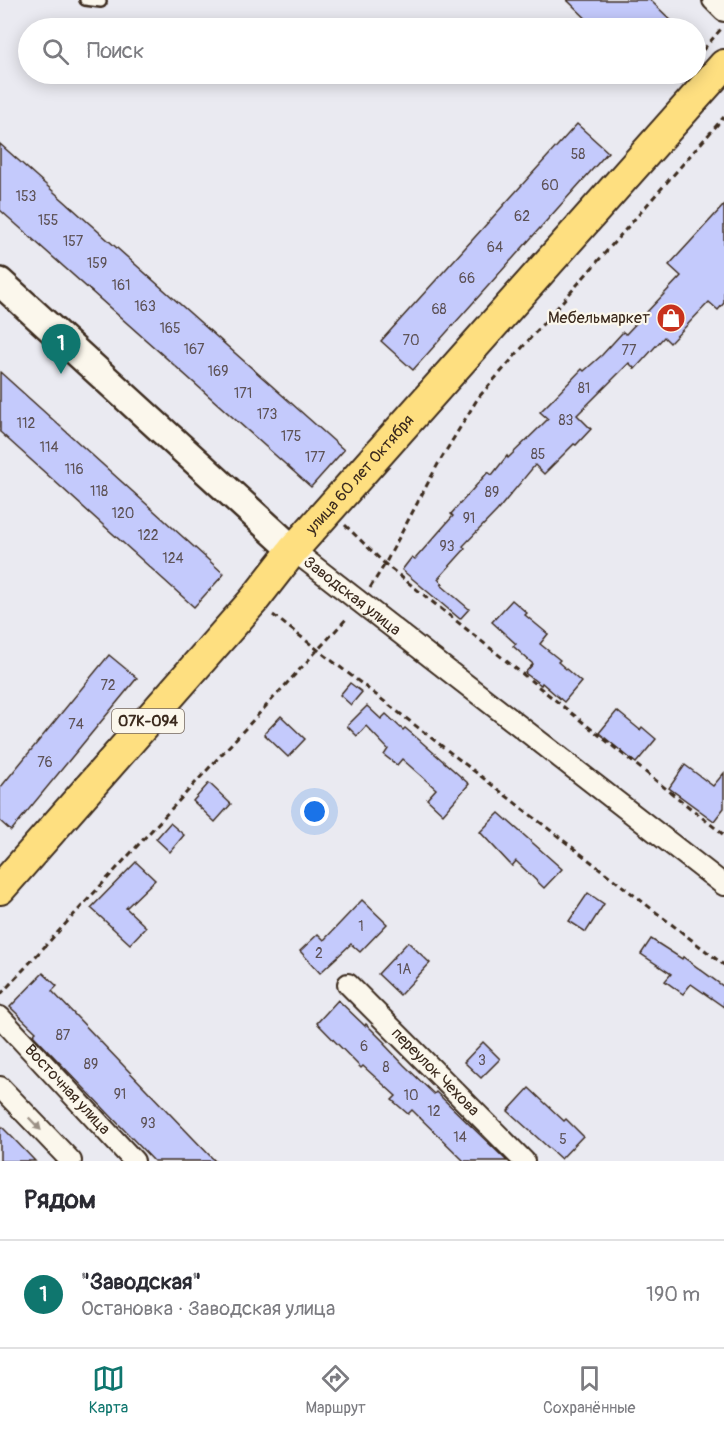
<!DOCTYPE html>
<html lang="ru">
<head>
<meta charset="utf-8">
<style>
  :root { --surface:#fff; --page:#f2f2f3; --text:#2b2b33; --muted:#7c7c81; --line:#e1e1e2; --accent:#0f766e }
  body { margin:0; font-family:Pangolin,sans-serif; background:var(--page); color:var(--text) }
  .you { position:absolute; left:315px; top:812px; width:21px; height:21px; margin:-15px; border:4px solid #fff; border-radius:50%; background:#1a73e8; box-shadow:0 0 0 9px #1a73e833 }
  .badge { display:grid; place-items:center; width:39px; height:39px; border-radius:50%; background:var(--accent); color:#fff; font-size:20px; font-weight:700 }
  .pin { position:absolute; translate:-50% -50px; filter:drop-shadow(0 2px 3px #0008) }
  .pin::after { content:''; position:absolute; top:32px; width:21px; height:18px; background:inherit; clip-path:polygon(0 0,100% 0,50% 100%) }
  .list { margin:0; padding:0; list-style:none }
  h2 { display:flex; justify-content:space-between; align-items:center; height:78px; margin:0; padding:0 24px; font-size:26px }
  h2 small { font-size:20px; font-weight:400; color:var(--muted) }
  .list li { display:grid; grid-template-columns:39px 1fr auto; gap:18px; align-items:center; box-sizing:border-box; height:108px; padding:0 24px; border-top:2px solid var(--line) }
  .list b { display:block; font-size:22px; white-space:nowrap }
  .list p { margin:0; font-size:20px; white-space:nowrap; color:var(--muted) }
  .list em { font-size:20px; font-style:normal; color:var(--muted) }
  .icon { flex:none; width:33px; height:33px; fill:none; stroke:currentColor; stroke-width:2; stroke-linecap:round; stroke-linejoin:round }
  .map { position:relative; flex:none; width:724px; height:1161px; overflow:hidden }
  .search { position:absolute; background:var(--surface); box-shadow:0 3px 15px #0003; left:18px; right:18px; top:18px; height:66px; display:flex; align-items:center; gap:15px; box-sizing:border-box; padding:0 21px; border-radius:33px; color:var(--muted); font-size:22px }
  .sheet { height:186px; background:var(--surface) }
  nav { display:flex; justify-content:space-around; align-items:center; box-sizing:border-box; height:84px; border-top:2px solid var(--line); background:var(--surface); font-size:16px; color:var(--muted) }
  nav a { display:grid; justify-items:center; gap:3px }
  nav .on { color:var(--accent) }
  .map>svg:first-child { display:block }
  .building { fill:#c4cafc; stroke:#3b2a1e; stroke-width:1.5 }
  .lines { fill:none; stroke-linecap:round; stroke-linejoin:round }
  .lane-casing { stroke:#3b2a1e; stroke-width:14 }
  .street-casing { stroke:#3b2a1e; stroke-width:24 }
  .secondary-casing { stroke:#3b2a1e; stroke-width:32 }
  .primary-casing { stroke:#3b2a1e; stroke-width:34 }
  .path { stroke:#3b2a1e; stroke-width:3; stroke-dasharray:6 4.5; stroke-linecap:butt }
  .lane { stroke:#fbf7ec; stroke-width:9 }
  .street { stroke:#fbf7ec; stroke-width:20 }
  .secondary { stroke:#fbf7ec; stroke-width:27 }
  .primary { stroke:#fedf80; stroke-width:30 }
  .oneway { fill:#9b9085 }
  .labels { text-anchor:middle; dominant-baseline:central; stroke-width:4.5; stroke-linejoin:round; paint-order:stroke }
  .number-label { font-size:14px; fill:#5d5256 }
  .shield { fill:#fbf7ec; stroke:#75685c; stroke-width:1.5 }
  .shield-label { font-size:15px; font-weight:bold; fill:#3b2a1e }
  .poi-label { font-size:16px; fill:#3b2a1e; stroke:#fbf7ec; text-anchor:end }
  .street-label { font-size:16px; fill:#3b2a1e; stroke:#fbf7ec }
</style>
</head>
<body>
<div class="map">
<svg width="724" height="1161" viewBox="0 0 724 1161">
  <rect width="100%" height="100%" fill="#eaeaf1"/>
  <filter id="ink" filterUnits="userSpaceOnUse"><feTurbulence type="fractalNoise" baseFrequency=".0167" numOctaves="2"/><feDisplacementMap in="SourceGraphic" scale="12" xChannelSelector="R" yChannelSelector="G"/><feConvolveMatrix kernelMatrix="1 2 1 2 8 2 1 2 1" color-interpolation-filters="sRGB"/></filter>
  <g filter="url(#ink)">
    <g class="building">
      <polygon points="567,0 650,0 679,28 596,28"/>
      <polygon points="577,124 608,152 413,370 381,341"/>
      <polygon points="0,144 344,450 311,487 0,210"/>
      <polygon points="724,205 724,303 718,310 709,302 670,343 664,337 635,369 629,363 577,415 591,429 576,445 574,444 544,474 535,465 497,511 463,546 465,549 438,579 443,584 441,585 469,609 460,619 402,570 412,557 415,559 453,516 451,514 488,472 492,475 507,456 508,458 548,419 540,412 553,399 582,369 584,371 602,355 623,332 626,334 681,276 669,265"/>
      <polygon points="0,372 224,574 194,607 0,432"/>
      <polygon points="512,600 527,613 525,615 548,634 540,644 560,660 558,662 581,682 564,702 542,683 541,685 525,673 533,664 513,646 516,644 492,622"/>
      <polygon points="109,655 137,678 11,831 0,821 0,788"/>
      <polygon points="350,683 362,692 351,705 340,695"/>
      <polygon points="367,706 381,719 386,714 403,730 405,728 417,738 469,784 443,814 427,799 436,789 402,759 397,765 384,755 388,749 366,726 357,736 347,726"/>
      <polygon points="617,711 640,730 642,727 656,739 636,763 599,733"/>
      <polygon points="281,716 305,739 288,757 264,734"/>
      <polygon points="685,765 713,786 724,773 724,808 714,821 669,788"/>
      <polygon points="209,783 231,804 215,822 193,801"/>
      <polygon points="499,813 562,869 544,888 516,861 512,866 480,832"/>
      <polygon points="170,823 184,835 170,852 156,839"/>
      <polygon points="136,862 155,880 126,908 146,927 130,944 91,908"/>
      <polygon points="588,893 604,904 586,932 569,921"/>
      <polygon points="362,900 387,924 360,952 351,944 320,973 300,951 318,934 324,940"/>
      <polygon points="651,939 682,959 683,957 724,987 724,1007 691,984 683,994 665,981 671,974 641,954"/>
      <polygon points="408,942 430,963 400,995 378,974"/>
      <polygon points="43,973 57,986 52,991 215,1161 154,1161 33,1035 36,1032 10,1007"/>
      <polygon points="338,1000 365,1026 366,1024 385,1043 384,1044 404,1065 434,1094 436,1092 507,1161 464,1161 412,1110 408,1114 392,1100 396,1096 363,1066 361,1068 317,1023"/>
      <polygon points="483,1042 500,1059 481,1078 464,1062"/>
      <polygon points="529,1088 564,1121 566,1119 583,1136 561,1159 508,1111"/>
      <polygon points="0,1125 13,1138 35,1161 0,1161"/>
    </g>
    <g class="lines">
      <g class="lane-casing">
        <polyline id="lane" points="85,0 101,2"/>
      </g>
      <g class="street-casing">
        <g id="street">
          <polyline points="713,0 724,11"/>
          <path id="s1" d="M293,550l431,335"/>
          <path id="s2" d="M348,984l176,177"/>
          <path id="s3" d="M0,1017l134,144"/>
          <polyline points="0,1087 71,1161"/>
        </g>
      </g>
      <g class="secondary-casing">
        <polyline id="secondary" points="0,282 293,550"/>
      </g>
      <g class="primary-casing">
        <g id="primary">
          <path id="s4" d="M0,889l254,-289 39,-50 431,-485"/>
        </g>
      </g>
      <g class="path">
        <polyline points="696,58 721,29"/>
        <polyline points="345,525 385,564 724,835"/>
        <polyline points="370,588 385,564 438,464 478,398 724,117"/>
        <polyline points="273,615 724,965"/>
        <polyline points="0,995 348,617"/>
      </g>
      <use href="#lane" class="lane"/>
      <use href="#street" class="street"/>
      <use href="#secondary" class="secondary"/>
      <use href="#primary" class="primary"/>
    </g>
    <defs><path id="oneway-solid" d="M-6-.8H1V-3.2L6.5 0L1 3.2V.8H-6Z" transform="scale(1.5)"/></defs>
    <use class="oneway" href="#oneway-solid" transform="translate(35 1124) rotate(46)"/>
  </g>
  <defs>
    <g id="shop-disc" transform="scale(1.5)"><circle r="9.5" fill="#c8321e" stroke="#fbf7ec"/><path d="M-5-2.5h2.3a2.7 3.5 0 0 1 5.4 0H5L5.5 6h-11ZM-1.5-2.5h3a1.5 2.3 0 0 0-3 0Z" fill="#fff"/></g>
  </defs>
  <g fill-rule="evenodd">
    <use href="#shop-disc" x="671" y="318"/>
  </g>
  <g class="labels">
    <g class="number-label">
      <text x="578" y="154">58</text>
      <text x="550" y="185">60</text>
      <text x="26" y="196">153</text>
      <text x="522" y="216">62</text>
      <text x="48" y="220">155</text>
      <text x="73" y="241">157</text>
      <text x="495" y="247">64</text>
      <text x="97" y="263">159</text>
      <text x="467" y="278">66</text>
      <text x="121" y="285">161</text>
      <text x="145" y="306">163</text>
      <text x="439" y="309">68</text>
      <text x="170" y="328">165</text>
      <text x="411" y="340">70</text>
      <text x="194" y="349">167</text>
      <text x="629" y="350">77</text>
      <text x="218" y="371">169</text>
      <text x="584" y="388">81</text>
      <text x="243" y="393">171</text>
      <text x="267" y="414">173</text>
      <text x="566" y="420">83</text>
      <text x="26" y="423">112</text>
      <text x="291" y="436">175</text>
      <text x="49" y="447">114</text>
      <text x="538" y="454">85</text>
      <text x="315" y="457">177</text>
      <text x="74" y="469">116</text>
      <text x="99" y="491">118</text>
      <text x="492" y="492">89</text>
      <text x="123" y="513">120</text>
      <text x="469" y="518">91</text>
      <text x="148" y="535">122</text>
      <text x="447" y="546">93</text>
      <text x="173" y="558">124</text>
      <text x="108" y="685">72</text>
      <text x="76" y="724">74</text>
      <text x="45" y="762">76</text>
      <text x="361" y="926">1</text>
      <text x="319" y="953">2</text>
      <text x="404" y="969">1А</text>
      <text x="63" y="1035">87</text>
      <text x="364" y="1046">6</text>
      <text x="482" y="1060">3</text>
      <text x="91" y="1064">89</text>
      <text x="386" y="1067">8</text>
      <text x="120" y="1094">91</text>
      <text x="411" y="1095">10</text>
      <text x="434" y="1111">12</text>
      <text x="148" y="1123">93</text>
      <text x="460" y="1137">14</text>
      <text x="563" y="1139">5</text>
    </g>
    <rect class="shield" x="112" y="709" width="72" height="24" rx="4.5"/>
    <g class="shield-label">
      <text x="148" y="721">07К-094</text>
    </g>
    <g class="poi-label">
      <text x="650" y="318">Мебельмаркет</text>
    </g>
    <g class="street-label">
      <text stroke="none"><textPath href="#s4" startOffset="549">улица 60 лет Октября</textPath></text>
      <text stroke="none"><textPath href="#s1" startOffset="75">Заводская улица</textPath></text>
      <text stroke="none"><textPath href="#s2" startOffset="124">переулок Чехова</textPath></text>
      <text stroke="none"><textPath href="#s3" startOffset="99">Восточная улица</textPath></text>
    </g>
  </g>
</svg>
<div class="you"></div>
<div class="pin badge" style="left:61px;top:374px">1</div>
<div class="search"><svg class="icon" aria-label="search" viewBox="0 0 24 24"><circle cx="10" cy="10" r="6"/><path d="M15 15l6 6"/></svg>Поиск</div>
</div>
<section class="sheet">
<h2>Рядом<small></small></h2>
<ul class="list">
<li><span class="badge">1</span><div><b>&quot;Заводская&quot;</b><p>Остановка · Заводская улица</p></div><em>190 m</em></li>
</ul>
</section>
<nav>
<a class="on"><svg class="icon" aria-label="map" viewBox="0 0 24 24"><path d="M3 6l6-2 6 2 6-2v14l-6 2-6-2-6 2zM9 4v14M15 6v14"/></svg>Карта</a>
<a><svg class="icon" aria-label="directions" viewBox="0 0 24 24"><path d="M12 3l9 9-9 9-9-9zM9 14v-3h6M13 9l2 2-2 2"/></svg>Маршрут</a>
<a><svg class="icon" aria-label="saved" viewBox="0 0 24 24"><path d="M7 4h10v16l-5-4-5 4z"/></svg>Сохранённые</a>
</nav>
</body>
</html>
